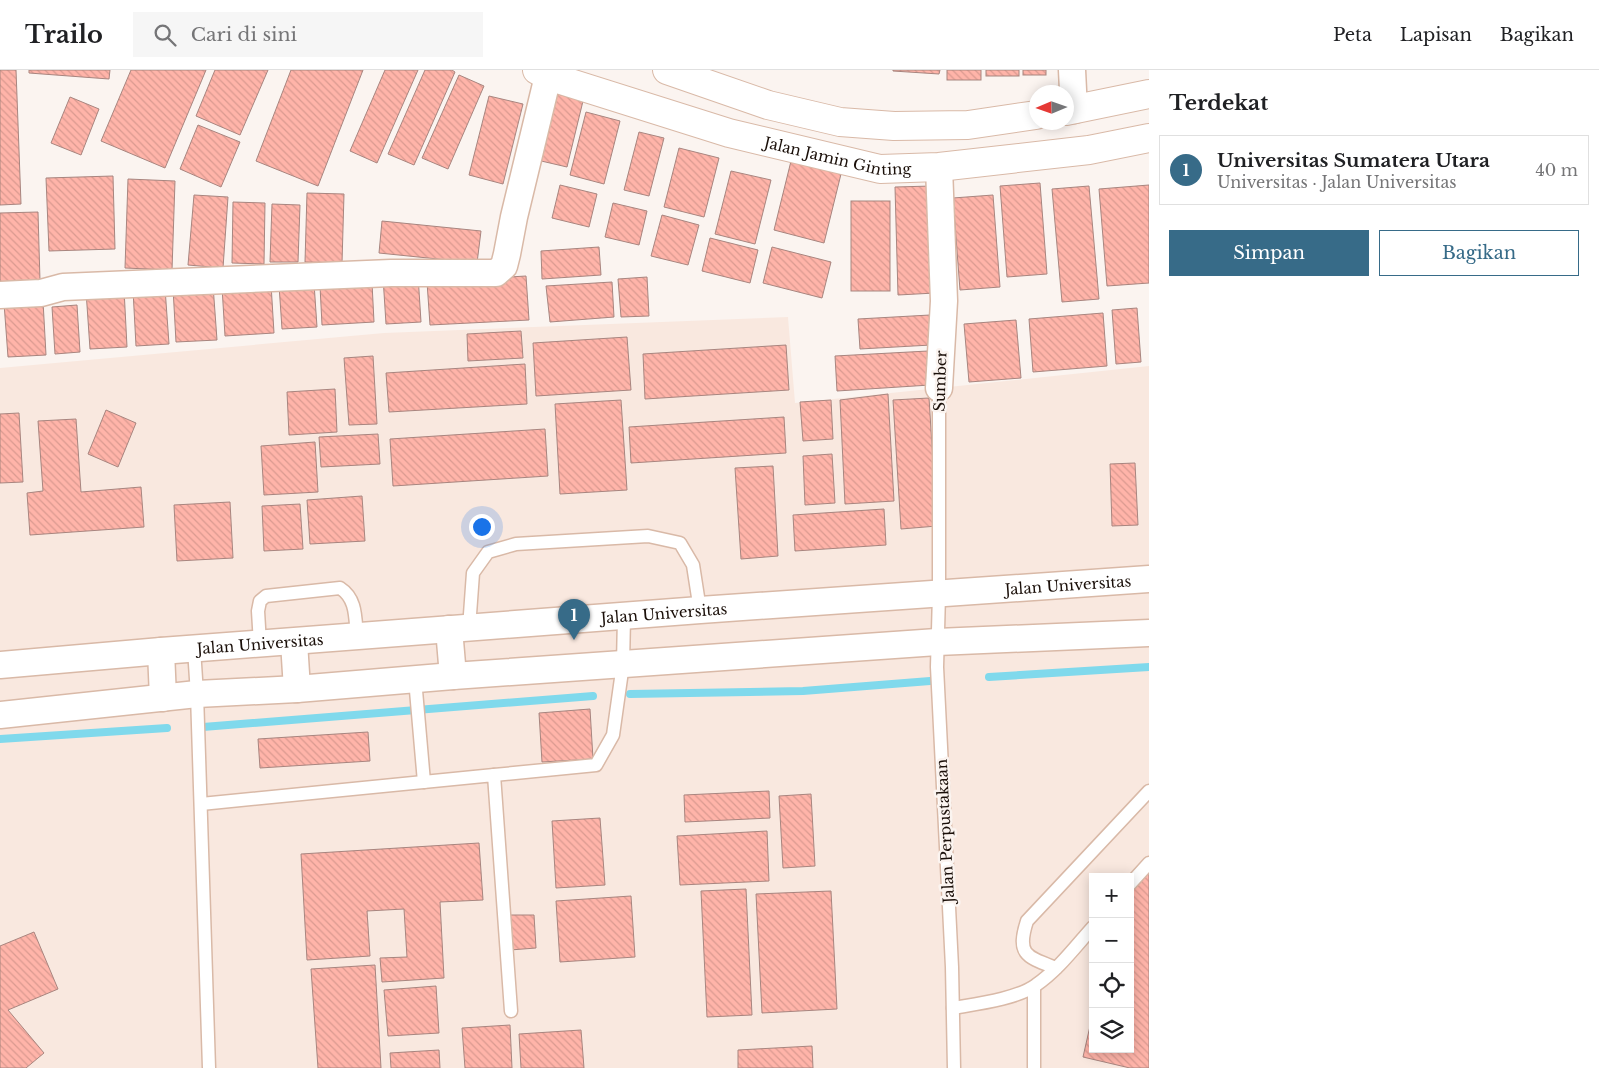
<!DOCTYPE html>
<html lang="id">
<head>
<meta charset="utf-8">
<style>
  :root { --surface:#fff; --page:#f6f6f6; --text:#202124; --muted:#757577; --line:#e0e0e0; --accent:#376b88 }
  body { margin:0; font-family:"Libre Baskerville",serif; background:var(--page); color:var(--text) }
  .controls { position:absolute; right:15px; bottom:15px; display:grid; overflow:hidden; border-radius:0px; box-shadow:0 2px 12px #0003 }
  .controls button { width:45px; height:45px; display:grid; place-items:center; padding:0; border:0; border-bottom:1px solid var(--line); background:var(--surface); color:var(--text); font:25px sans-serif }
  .compass { position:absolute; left:1029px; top:15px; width:45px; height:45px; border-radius:50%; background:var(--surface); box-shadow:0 2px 12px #0003; rotate:268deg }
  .you { position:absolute; left:481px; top:456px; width:18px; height:18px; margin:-12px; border:4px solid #fff; border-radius:50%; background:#1a73e8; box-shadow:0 0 0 8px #1a73e833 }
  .badge { display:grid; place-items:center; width:32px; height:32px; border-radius:50%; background:var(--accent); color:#fff; font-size:16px; font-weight:700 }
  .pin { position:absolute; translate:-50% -41px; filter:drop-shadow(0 1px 2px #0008) }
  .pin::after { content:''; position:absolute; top:26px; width:18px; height:15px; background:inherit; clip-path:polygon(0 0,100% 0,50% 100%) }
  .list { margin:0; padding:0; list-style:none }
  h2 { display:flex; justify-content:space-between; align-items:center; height:65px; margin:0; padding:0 20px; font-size:21px }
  h2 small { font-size:16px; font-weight:400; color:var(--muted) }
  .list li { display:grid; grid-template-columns:32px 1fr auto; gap:15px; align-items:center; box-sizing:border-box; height:70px; margin:0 10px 10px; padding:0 10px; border:1px solid var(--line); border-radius:0px }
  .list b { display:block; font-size:19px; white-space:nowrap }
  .list p { margin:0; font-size:16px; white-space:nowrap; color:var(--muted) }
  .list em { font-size:16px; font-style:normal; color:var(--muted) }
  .actions { display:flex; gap:10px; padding:15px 20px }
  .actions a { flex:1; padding:11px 0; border:1px solid var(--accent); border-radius:0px; text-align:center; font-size:18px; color:var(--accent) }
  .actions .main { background:var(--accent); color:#fff }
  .icon { flex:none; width:28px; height:28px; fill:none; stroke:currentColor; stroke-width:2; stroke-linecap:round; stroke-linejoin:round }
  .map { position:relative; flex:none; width:1149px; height:998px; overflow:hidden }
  header { display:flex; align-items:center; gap:30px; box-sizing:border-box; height:70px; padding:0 25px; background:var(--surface); border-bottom:1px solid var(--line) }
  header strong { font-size:24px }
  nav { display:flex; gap:28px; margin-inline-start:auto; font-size:18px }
  .search { width:350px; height:45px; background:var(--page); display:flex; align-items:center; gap:12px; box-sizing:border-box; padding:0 18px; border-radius:0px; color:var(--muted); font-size:19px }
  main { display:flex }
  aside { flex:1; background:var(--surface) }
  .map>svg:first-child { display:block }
  .built { fill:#f9e8df; fill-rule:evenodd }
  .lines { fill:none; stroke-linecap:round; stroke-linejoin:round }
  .stream { stroke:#80d9ec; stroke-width:8 }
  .building { fill:url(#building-back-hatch); stroke:#a8857f }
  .service-casing { stroke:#d9b9a7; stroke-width:15 }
  .minor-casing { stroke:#d9b9a7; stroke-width:29 }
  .primary-casing { stroke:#d9b9a7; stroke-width:30 }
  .service { stroke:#fff; stroke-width:12 }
  .minor { stroke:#fff; stroke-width:26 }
  .primary { stroke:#fff; stroke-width:28 }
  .labels { text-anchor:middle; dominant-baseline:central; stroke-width:5; stroke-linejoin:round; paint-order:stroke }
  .street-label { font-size:15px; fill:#1a0f09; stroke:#fbf4f0 }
</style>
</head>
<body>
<header>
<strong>Trailo</strong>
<div class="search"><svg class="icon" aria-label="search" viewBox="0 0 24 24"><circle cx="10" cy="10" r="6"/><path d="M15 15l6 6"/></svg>Cari di sini</div>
<nav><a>Peta</a><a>Lapisan</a><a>Bagikan</a></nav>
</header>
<main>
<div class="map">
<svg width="1149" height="998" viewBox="0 0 1149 998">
  <defs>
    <pattern id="building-back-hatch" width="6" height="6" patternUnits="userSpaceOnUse" patternTransform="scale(1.25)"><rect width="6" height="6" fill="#ffb4a9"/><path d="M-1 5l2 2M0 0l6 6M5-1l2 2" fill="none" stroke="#da9a90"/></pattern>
  </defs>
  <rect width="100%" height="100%" fill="#fbf4f0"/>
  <path class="built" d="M788,247l7,86 354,-37v702h-1149v-700l384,-35zM1093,807h37v172h-37z"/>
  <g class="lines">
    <g class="stream">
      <polyline points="989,607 1149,597"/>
      <polyline points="630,624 803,621 930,611"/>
      <polyline points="203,657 593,626"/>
      <polyline points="0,669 167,658"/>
    </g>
  </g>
  <g class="building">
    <polygon points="0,0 16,0 21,134 0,135"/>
    <polygon points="29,0 110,0 109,9 29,3"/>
    <polygon points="131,0 206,0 165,98 101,71"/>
    <polygon points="215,0 268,0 240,65 196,46"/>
    <polygon points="291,0 363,0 318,116 256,91"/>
    <polygon points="385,0 418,0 377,93 350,81"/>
    <polygon points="425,0 452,0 455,2 414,95 388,84"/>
    <polygon points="893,0 940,0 939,4 893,1"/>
    <rect x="947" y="0" width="34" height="10"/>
    <rect x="986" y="0" width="33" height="6"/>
    <rect x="1023" y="0" width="23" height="5"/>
    <polygon points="459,5 484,16 448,99 422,88"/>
    <polygon points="554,23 583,31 567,97 537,90"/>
    <polygon points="489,26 523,34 503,114 469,105"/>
    <polygon points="70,27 99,39 81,85 51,73"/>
    <polygon points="586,42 620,51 604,114 570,105"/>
    <polygon points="198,55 240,72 221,117 180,99"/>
    <polygon points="639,62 664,68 649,126 624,120"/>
    <polygon points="679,78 719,88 704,147 664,137"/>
    <polygon points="792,87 842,100 824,173 774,160"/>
    <polygon points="731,101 771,110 755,174 715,164"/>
    <polygon points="113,106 115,179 49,181 46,108"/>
    <polygon points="128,109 175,111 172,200 125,198"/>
    <polygon points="1040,113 1047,204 1007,207 1000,116"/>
    <polygon points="560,115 597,124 589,157 552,148"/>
    <polygon points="1149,115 1149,213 1107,216 1099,119"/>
    <polygon points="932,116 935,223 898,225 895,117"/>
    <polygon points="1089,116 1099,229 1062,232 1052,119"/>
    <polygon points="307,123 344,124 342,193 305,192"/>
    <polygon points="194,125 228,127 223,198 188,195"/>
    <polygon points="993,125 1000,217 960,220 953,128"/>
    <rect x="851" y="131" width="39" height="90"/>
    <polygon points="233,132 265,133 264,194 232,193"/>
    <polygon points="613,133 647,141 639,175 605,167"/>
    <polygon points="272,134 300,135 298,192 270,192"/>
    <polygon points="38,142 40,211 0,212 0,143"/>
    <polygon points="662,145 699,155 688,195 651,186"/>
    <polygon points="382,151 481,161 477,193 379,183"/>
    <polygon points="710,168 758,180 750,213 702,201"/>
    <polygon points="599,177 601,205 542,209 541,181"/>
    <polygon points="772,177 831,192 822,228 763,213"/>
    <polygon points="418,205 421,252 386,254 383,207"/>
    <polygon points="526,206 529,250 430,255 427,212"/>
    <polygon points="647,207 649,246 621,247 618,209"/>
    <polygon points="612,212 614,247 550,252 546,216"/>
    <polygon points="314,213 317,257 282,259 279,215"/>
    <polygon points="372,213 374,252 322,255 320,216"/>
    <polygon points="271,214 274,263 225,266 222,217"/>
    <polygon points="213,215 217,270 176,272 173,218"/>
    <polygon points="165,218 169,274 136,276 133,220"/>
    <polygon points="124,219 127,277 90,279 86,221"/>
    <polygon points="43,231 46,285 8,287 4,233"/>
    <polygon points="77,235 80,282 55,284 52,237"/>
    <polygon points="1137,238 1141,292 1116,294 1112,240"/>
    <polygon points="1103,243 1107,296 1033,302 1029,249"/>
    <polygon points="930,245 931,275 860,279 858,249"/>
    <polygon points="1016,250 1021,308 969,312 964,254"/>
    <polygon points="521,261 523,288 468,291 467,264"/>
    <polygon points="627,267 631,320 536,326 533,273"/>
    <polygon points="786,275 789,320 645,329 643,284"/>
    <polygon points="928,281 930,315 837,321 835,286"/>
    <polygon points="373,286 377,354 349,355 344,288"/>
    <polygon points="525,294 527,334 389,342 386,303"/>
    <polygon points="335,319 337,362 289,365 287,322"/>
    <polygon points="888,324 894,431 845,434 840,330"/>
    <polygon points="929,328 937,456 901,459 893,330"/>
    <polygon points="621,330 627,420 560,424 555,334"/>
    <polygon points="831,330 833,369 803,371 800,332"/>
    <polygon points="106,340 136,353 118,397 88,384"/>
    <polygon points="19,343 23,412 0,413 0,344"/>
    <polygon points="784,347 786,383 631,393 629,357"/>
    <polygon points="76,349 81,422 141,417 144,457 30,465 27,423 43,421 38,351"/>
    <polygon points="545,359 548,406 393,416 390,369"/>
    <polygon points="378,364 380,394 321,397 319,367"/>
    <polygon points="315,372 318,422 264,425 261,376"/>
    <polygon points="832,384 835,433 805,435 803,386"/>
    <polygon points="1135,393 1138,455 1112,456 1110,394"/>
    <polygon points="773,396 778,486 741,489 735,398"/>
    <polygon points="362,426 365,471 310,474 307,430"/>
    <polygon points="230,432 233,488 177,491 174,435"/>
    <polygon points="300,434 303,479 264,481 262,436"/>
    <polygon points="884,439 886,475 795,481 793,445"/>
    <polygon points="590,639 593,689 542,692 539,643"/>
    <polygon points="368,662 370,691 260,698 258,669"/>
    <polygon points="769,721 770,748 685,752 684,725"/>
    <polygon points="811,724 815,796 783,798 779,726"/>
    <polygon points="600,748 605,815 556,818 552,751"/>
    <polygon points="767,761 769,811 680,815 677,766"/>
    <polygon points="479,773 483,830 440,832 444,908 382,912 380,888 407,887 404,839 367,841 370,886 307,890 301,784"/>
    <polygon points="1149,801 1149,998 1130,998 1083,987 1093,943 1093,979 1130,979 1130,821"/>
    <polygon points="746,819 752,945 707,947 701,821"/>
    <polygon points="831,821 837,939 762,943 756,824"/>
    <polygon points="631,826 635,887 560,892 556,831"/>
    <polygon points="509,845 534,845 536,878 510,880"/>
    <polygon points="34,862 58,919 8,940 44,983 26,998 0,998 0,876"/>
    <polygon points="375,895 381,998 318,998 311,899"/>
    <polygon points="436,916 439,963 388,966 384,920"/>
    <polygon points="510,955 512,998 465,998 462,958"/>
    <polygon points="581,960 584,998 521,998 519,964"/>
    <polygon points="812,976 813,998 738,998 738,980"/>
    <polygon points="439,980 440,998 391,998 390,983"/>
  </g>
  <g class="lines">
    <g class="service-casing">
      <g id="service">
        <polyline points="939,318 939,524 937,597 952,897 954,998"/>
        <polyline points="469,558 473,503 488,482 516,474 648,466 680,473 693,495 700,540"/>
        <path d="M260,574l-2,-33 2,-10 6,-5 74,-8c17,11 15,30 17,49"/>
        <polyline points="194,579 197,624 209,998"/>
        <polyline points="415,609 424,712"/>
        <polyline points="494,705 596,695 613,665 623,594 624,547"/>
        <polyline points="201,734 494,705 511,941"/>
        <polyline points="1130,814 1149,793"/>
        <path d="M1056,898c-29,-11 -40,-13 -29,-47l122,-130"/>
        <path d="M953,938c23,-4 64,-9 83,-23 22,-15 39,-38 57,-58"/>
        <polyline points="1034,998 1034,917"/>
      </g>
    </g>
    <g class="minor-casing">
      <g id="minor">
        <polyline points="1072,0 1074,40"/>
        <polyline points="939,97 944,231 939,318"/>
        <polyline points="0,225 41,223 63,217 391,203 496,203 504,196 507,184 514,147 548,6"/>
        <polyline points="449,559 453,606"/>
        <polyline points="294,572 297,619"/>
        <polyline points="161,581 163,628"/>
        <path id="s1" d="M0,595l161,-14 539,-41 449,-31"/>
        <polyline points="0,645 197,624 297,619 453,606 937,572 1149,563"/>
      </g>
    </g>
    <g class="primary-casing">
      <g id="primary">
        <path id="s2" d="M537,0l11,6 181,57 151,36 59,-2 150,-17 60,-12"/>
        <polyline points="667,0 768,35 840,52 894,56 968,55 1036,45"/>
        <polyline points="1066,41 1149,24"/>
      </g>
    </g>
    <use href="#service" class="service"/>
    <use href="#minor" class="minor"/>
    <use href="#primary" class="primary"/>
  </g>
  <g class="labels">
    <g class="street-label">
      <text stroke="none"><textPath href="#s2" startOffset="314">Jalan Jamin Ginting</textPath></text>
      <text transform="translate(940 311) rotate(-88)">Sumber</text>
      <text stroke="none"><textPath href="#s1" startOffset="1071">Jalan Universitas</textPath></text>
      <text stroke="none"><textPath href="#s1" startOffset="666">Jalan Universitas</textPath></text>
      <text stroke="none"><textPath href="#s1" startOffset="261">Jalan Universitas</textPath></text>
      <text transform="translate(945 761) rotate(-93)">Jalan Perpustakaan</text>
    </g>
  </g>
</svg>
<div class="controls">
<button>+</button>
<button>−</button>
<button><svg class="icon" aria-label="locate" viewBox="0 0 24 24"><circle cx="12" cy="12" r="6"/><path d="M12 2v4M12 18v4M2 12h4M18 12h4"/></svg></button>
<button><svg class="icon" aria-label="layers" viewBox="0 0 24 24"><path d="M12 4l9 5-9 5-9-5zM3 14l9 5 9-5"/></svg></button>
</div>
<svg class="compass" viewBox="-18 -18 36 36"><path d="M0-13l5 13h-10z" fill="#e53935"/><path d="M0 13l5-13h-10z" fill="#757577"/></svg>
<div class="you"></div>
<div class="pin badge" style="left:574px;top:570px">1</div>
</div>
<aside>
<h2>Terdekat<small></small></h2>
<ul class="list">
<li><span class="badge">1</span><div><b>Universitas Sumatera Utara</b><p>Universitas · Jalan Universitas</p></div><em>40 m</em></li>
</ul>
<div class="actions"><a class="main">Simpan</a><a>Bagikan</a></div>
</aside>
</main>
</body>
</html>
